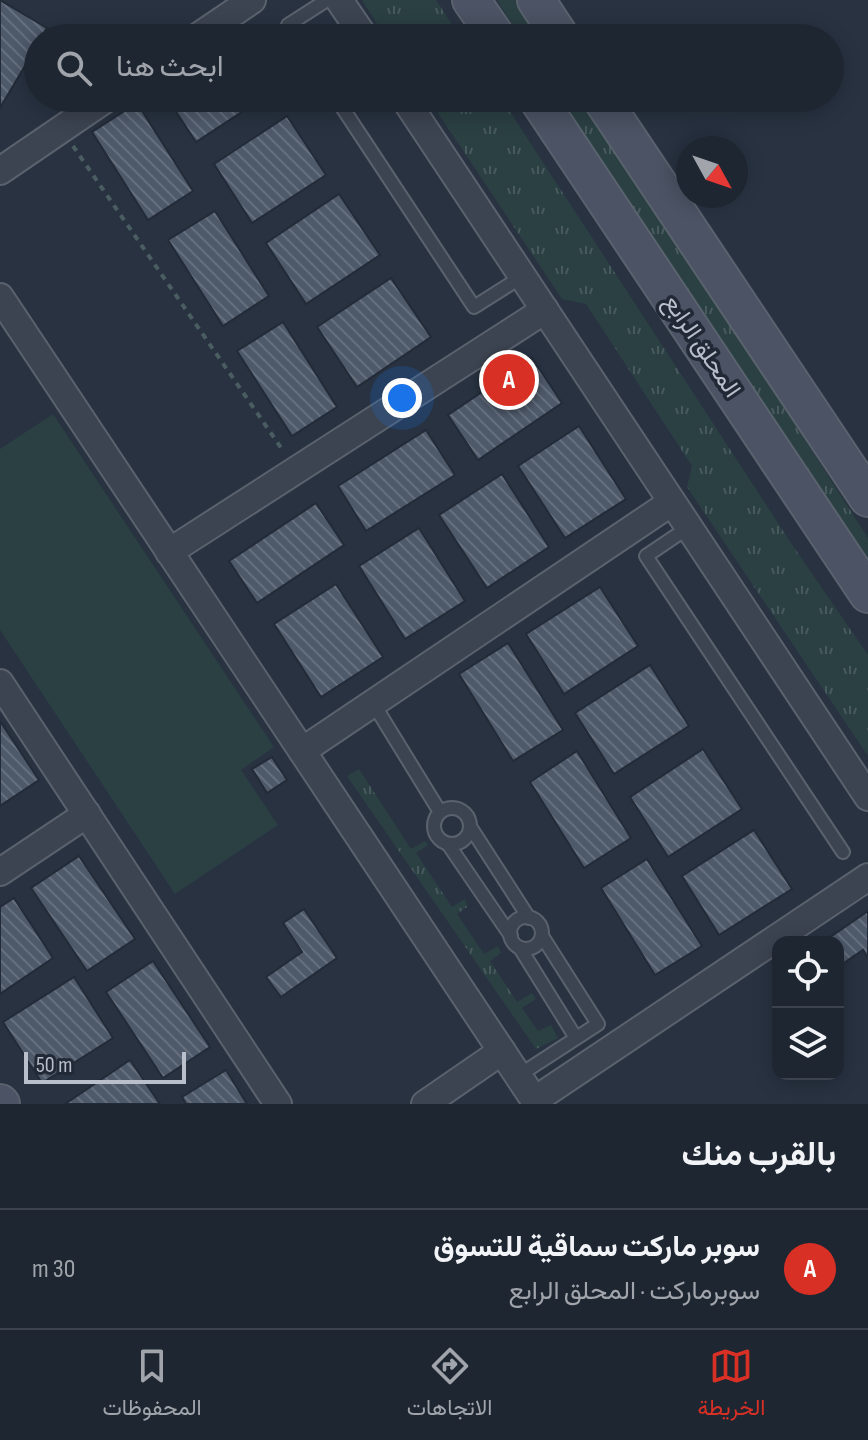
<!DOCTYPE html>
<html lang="ar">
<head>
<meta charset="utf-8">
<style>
  :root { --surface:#1e2631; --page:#2b323d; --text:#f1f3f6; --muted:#a1a5ab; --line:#3c434d; --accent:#d93025 }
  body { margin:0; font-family:"Sofia Sans Condensed",Vazirmatn,sans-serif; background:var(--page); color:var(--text); direction:rtl }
  .controls { position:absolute; right:24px; bottom:24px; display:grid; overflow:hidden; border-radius:16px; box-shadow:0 4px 20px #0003 }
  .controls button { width:72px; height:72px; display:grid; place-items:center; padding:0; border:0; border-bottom:2px solid var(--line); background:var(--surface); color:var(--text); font:40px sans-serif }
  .compass { position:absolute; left:676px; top:136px; width:72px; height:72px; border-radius:50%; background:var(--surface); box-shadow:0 4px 20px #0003; rotate:130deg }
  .scale { position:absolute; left:24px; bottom:20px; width:162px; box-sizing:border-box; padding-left:8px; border:4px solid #b9bfcb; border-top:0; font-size:22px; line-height:28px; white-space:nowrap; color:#b9bfcb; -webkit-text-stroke:6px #212937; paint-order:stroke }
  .you { position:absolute; left:402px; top:398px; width:28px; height:28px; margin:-20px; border:6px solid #fff; border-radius:50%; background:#1a73e8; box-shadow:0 0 0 12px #1a73e833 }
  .badge { display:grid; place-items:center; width:52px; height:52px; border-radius:50%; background:var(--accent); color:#fff; font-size:26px; font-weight:700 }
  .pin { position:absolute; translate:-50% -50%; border:4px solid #fff; box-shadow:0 2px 8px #0006 }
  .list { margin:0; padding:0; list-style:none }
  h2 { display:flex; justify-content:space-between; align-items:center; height:104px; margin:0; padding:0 32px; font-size:34px }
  h2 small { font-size:26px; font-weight:400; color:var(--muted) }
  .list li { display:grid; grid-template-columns:52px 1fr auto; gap:24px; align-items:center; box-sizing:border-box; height:120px; padding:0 32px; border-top:2px solid var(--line) }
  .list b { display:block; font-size:30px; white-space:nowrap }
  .list p { margin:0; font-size:26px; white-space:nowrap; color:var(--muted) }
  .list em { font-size:26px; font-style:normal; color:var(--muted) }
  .icon { flex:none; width:44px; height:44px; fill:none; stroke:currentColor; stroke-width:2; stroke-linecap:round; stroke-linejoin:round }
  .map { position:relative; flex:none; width:868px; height:1104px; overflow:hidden; direction:ltr }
  .search { position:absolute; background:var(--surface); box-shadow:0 4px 20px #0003; left:24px; right:24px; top:24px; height:88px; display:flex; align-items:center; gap:20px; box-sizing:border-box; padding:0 28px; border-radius:44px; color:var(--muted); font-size:30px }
  .sheet { height:224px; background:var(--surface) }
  nav { display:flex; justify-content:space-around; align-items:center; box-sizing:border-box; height:112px; border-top:2px solid var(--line); background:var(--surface); font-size:22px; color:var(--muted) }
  nav a { display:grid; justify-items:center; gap:4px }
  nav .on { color:var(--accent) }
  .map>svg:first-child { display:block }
  .grass { fill:url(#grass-tufts) }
  .park { fill:#2b4043 }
  .building { fill:url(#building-back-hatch); stroke:#232b38; stroke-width:2 }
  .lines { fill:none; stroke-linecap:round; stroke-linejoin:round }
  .lane-casing { stroke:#5a626e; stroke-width:16 }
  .street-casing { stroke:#5a626e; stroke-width:30 }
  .secondary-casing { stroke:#5a626e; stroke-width:40 }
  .path { stroke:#4a5d61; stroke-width:4; stroke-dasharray:6 6; stroke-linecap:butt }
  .lane { stroke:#3c4451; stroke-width:12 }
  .street { stroke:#3c4451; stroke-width:26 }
  .secondary { stroke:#4b5364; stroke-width:36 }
  .labels { text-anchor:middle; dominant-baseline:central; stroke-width:7; stroke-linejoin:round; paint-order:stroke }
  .street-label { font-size:24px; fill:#b9bfcb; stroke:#212937 }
</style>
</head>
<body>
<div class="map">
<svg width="868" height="1104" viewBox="0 0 868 1104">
  <defs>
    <pattern id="grass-tufts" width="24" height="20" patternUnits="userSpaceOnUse" patternTransform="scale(2)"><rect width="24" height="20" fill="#2b4043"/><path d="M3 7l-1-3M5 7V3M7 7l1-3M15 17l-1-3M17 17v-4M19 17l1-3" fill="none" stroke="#485a5d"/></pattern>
    <pattern id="building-back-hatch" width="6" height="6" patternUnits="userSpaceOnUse" patternTransform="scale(2)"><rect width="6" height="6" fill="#4e596a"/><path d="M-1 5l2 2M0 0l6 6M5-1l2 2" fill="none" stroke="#656f7e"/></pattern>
  </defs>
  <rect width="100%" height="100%" fill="#283241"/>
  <g class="grass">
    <polygon points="362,0 436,0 461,38 386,38"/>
    <polygon points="497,0 522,0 546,38 521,38"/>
    <polygon points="428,98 501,98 793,546 868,655 868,756 687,487 692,466 586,304 562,299"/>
    <polygon points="558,98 583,98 687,263 749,353 868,538 868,565"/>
    <polygon points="359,769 411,849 425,841 428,845 416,853 452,907 465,899 467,907 457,914 484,954 498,946 501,953 490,961 517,1002 532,993 536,999 522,1008 538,1031 551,1025 558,1038 536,1049 347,776"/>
  </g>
  <polygon class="park" points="53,414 274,747 241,770 278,825 175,894 0,630 0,449"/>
  <g class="building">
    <polygon points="0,0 47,28 41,38 38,38 38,44 0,108"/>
    <polygon points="167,98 263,98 196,142"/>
    <polygon points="137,103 193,191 148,220 92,132"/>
    <polygon points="287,116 326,175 252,223 214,164"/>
    <polygon points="339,194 380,255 306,304 266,243"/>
    <polygon points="215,211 269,296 223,326 168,240"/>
    <polygon points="391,278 431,337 357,387 317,327"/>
    <polygon points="283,322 337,407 292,436 237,351"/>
    <polygon points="532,358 562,403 478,460 448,415"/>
    <polygon points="579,426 626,499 565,538 518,466"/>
    <polygon points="426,430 455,475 366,531 338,486"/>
    <polygon points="502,474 549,547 487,588 439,515"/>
    <polygon points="316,503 344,545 257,603 229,561"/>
    <polygon points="419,528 465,601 405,639 359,566"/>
    <polygon points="336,584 383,657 321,697 274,624"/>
    <polygon points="600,587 638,646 564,694 526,634"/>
    <polygon points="508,643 563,730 513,761 459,674"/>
    <polygon points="650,665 689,726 614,774 575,713"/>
    <polygon points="0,721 39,780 0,806"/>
    <polygon points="703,749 742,809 668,857 630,797"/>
    <polygon points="577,751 631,838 584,868 530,782"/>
    <polygon points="272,757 287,780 267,793 252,769"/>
    <polygon points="754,830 792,889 719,935 682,876"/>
    <polygon points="79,856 135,939 87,971 31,888"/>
    <polygon points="647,859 702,946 655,975 601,888"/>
    <polygon points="14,898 53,958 0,994 0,907"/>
    <polygon points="304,909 337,958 281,997 266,977 302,952 283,923"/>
    <polygon points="868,911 868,958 863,950 838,967 838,942 823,942"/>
    <polygon points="153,961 210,1047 163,1078 106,992"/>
    <polygon points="74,977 113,1038 42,1083 3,1022"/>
    <polygon points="130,1060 160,1104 65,1104"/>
    <polygon points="226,1070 247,1104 186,1104 182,1097"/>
  </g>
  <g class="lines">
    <g class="lane-casing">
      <g id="lane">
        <polyline points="296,38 288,25 327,0"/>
        <polyline points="336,98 474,307 523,276"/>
        <polyline points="689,527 646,556 843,852"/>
        <polyline points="373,703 440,812"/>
        <circle cx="452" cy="826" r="18"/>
        <polyline points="471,828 529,918"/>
        <polyline points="448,844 511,936"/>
        <circle cx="526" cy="933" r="16"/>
        <polyline points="520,948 576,1038"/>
        <polyline points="518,1076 598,1024 542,936"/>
      </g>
    </g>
    <g class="street-casing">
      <g id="street">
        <polyline points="339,0 365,38"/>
        <polyline points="196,38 252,0"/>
        <polyline points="404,98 868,797"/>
        <polyline points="0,171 107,98"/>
        <polyline points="0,297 537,1104"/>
        <polyline points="169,552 545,310"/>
        <polyline points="0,683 278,1104"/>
        <polyline points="302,751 672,502"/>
        <polyline points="0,872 87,814"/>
        <polyline points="535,1100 868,877"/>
        <polyline points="425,1104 502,1051"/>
      </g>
    </g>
    <g class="secondary-casing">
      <g id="secondary">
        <polyline points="471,0 497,38"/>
        <polyline points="536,0 561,38"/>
        <polyline points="537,98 868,594"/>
        <polyline points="601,98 868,498"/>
        <polyline points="0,1103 1,1104"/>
      </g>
    </g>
    <polyline class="path" points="73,146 284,452"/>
    <use href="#lane" class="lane"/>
    <use href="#street" class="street"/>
    <use href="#secondary" class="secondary"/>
  </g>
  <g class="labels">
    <g class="street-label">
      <text transform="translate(702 346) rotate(56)">المحلق الرابع</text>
    </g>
  </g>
</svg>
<div class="controls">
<button><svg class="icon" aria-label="locate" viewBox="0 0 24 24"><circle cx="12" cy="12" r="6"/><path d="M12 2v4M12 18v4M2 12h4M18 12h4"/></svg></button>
<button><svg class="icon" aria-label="layers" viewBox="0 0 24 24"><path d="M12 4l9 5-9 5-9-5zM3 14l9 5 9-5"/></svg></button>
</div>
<svg class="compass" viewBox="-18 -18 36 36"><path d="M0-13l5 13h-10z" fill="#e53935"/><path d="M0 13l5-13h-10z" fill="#a1a5ab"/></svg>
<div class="scale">50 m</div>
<div class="you"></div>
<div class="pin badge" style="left:509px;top:380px">A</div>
<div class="search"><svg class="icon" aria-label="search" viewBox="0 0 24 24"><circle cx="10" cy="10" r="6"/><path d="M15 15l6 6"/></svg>ابحث هنا</div>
</div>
<section class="sheet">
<h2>بالقرب منك<small></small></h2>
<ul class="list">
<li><span class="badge">A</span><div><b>سوبر ماركت سماقية للتسوق</b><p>سوبرماركت · المحلق الرابع</p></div><em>30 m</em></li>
</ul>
</section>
<nav>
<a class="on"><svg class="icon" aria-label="map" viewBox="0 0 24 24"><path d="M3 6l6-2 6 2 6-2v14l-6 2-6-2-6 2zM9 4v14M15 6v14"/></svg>الخريطة</a>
<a><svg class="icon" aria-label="directions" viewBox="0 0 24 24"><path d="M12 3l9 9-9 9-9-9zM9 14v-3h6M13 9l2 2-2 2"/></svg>الاتجاهات</a>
<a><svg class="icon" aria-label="saved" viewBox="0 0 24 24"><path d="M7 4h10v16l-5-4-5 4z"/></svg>المحفوظات</a>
</nav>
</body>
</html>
